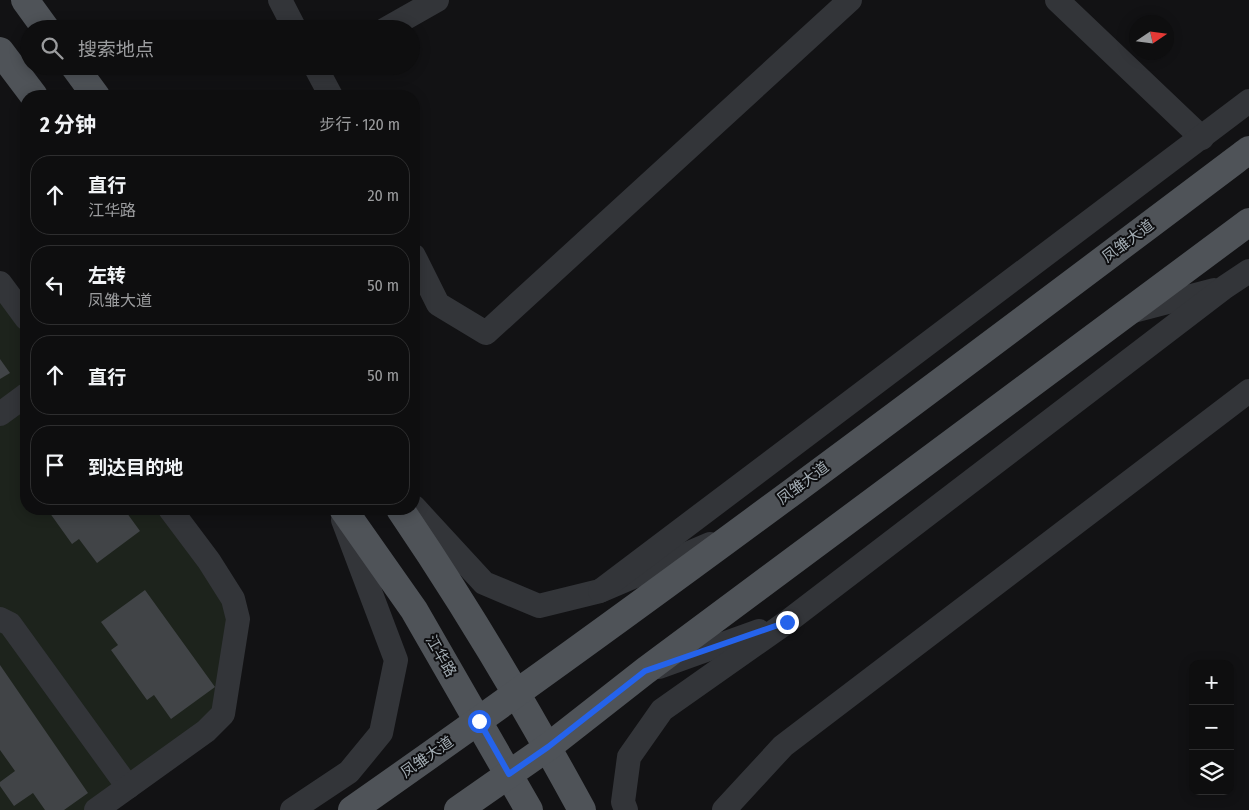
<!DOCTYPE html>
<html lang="zh">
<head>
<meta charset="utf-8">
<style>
  :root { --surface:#0e0e0f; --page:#1c1c1d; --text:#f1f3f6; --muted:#9b9c9e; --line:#2e2e2f }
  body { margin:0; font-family:"Fira Sans Condensed","Noto Sans SC",sans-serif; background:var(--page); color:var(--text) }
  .controls { position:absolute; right:15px; bottom:15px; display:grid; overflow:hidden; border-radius:10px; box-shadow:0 2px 12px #0003 }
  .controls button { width:45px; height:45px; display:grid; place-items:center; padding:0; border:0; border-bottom:1px solid var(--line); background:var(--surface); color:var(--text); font:25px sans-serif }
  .compass { position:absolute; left:1129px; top:15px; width:45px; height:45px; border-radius:50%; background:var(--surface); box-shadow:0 2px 12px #0003; rotate:77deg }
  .stop { position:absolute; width:15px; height:15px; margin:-11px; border:4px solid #2563eb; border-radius:50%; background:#fff }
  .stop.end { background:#2563eb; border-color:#fff; box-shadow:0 1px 5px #0008 }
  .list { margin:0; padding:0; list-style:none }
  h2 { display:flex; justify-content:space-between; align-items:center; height:65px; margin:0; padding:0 20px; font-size:21px }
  h2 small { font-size:16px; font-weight:400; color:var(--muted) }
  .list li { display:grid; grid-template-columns:32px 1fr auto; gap:15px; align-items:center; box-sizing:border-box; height:80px; margin:0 10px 10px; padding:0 10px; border:1px solid var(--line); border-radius:20px }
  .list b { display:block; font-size:19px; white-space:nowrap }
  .list p { margin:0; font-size:16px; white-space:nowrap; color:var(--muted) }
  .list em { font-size:16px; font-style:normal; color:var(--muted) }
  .icon { flex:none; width:28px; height:28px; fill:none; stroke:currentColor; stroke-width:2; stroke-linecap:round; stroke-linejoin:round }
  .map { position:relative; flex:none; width:1249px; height:810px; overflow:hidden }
  .search { position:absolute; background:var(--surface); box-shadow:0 2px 12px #0003; left:20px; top:20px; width:400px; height:55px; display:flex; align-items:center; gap:12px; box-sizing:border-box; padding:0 18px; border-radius:28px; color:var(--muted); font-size:19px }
  .panel { position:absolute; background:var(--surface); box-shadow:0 2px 12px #0003; left:20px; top:90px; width:400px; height:425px; border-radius:20px }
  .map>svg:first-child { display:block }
  .green { fill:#1d231c }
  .building { fill:#414447 }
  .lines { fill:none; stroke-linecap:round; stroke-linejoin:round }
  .minor { stroke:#333539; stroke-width:24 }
  .major { stroke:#4f5358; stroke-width:28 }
  .route { stroke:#2563eb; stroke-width:6 }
  .labels { text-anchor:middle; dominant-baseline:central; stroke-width:4; stroke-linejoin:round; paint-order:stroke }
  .street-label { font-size:15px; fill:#a3adb4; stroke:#0d0d0f }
</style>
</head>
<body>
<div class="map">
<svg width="1249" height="810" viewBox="0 0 1249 810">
  <rect width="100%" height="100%" fill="#121214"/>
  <polygon class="green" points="0,283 26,318 26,509 170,509 233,599 223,714 96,810 0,810"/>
  <g class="building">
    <polygon points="0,359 10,373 0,379"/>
    <polygon points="47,509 124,509 140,531 97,563 79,539 72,544"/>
    <polygon points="145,590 215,687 171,719 154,695 147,700 111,650 118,645 101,622"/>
    <polygon points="0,665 88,793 64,810 45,810 33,793 14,806 0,786 0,782 15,771 0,750"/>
  </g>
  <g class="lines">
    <g class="minor">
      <polyline points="280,0 295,29"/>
      <polyline points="1057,0 1202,138"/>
      <polyline points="386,29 437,0"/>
      <polyline points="315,66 331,96"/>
      <polyline points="414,256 438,304 486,333 850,0"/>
      <polyline points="0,283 26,318"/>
      <polyline points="1130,312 1214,290"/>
      <polyline points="0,414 26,395"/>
      <polyline points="414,507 484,583 539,606 600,591 710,544"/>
      <polyline points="600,591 1249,101"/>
      <polyline points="0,619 10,624 128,787"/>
      <polyline points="659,667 759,631"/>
      <polyline points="96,810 206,731 223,714 238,619 233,599 209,561 170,509"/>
      <polyline points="292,810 349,772 381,733 396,660 343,520"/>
      <polyline points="626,810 623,802 629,757 662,710 787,622 1225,287 1249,271"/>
      <polyline points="724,810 783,746 1249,391"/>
    </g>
    <g class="major">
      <polyline points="25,0 46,29"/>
      <polyline points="0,51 34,96"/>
      <polyline points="74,66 96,96"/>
      <polyline points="343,509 414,610 529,810"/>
      <path d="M400,509c66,97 126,198 182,301"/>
      <path d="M352,810c304,-213 601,-437 897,-660"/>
      <polyline points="458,810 548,747 645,671 1249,222"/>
    </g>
  </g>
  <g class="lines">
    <polyline class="route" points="479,721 509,774 548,747 645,671 787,622"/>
  </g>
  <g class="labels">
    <g class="street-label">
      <text transform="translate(1128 241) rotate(-37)">凤雏大道</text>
      <text transform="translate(803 483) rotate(-37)">凤雏大道</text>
      <text transform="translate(441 656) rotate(60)">江华路</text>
      <text transform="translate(427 757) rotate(-35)">凤雏大道</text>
    </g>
  </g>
</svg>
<div class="controls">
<button>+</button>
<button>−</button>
<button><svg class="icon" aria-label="layers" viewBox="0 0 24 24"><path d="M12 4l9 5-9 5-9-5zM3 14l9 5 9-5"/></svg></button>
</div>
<svg class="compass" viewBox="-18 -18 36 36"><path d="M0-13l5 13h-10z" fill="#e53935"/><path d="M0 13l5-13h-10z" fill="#9b9c9e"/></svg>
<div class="stop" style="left:479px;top:721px"></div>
<div class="stop end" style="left:787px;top:622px"></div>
<div class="search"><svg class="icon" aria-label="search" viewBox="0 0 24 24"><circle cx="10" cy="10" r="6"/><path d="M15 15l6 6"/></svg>搜索地点</div>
<section class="panel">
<h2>2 分钟<small>步行 · 120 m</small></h2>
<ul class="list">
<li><svg class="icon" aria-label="ahead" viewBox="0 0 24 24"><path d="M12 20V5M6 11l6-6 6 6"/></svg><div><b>直行</b><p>江华路</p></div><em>20 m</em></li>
<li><svg class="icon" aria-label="left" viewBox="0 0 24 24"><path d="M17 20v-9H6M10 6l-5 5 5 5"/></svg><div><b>左转</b><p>凤雏大道</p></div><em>50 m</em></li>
<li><svg class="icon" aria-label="ahead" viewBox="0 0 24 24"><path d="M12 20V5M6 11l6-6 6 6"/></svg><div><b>直行</b></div><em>50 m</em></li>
<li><svg class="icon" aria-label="arrive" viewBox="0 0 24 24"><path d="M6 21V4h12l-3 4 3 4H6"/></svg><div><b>到达目的地</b></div></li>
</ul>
</section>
</div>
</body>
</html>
